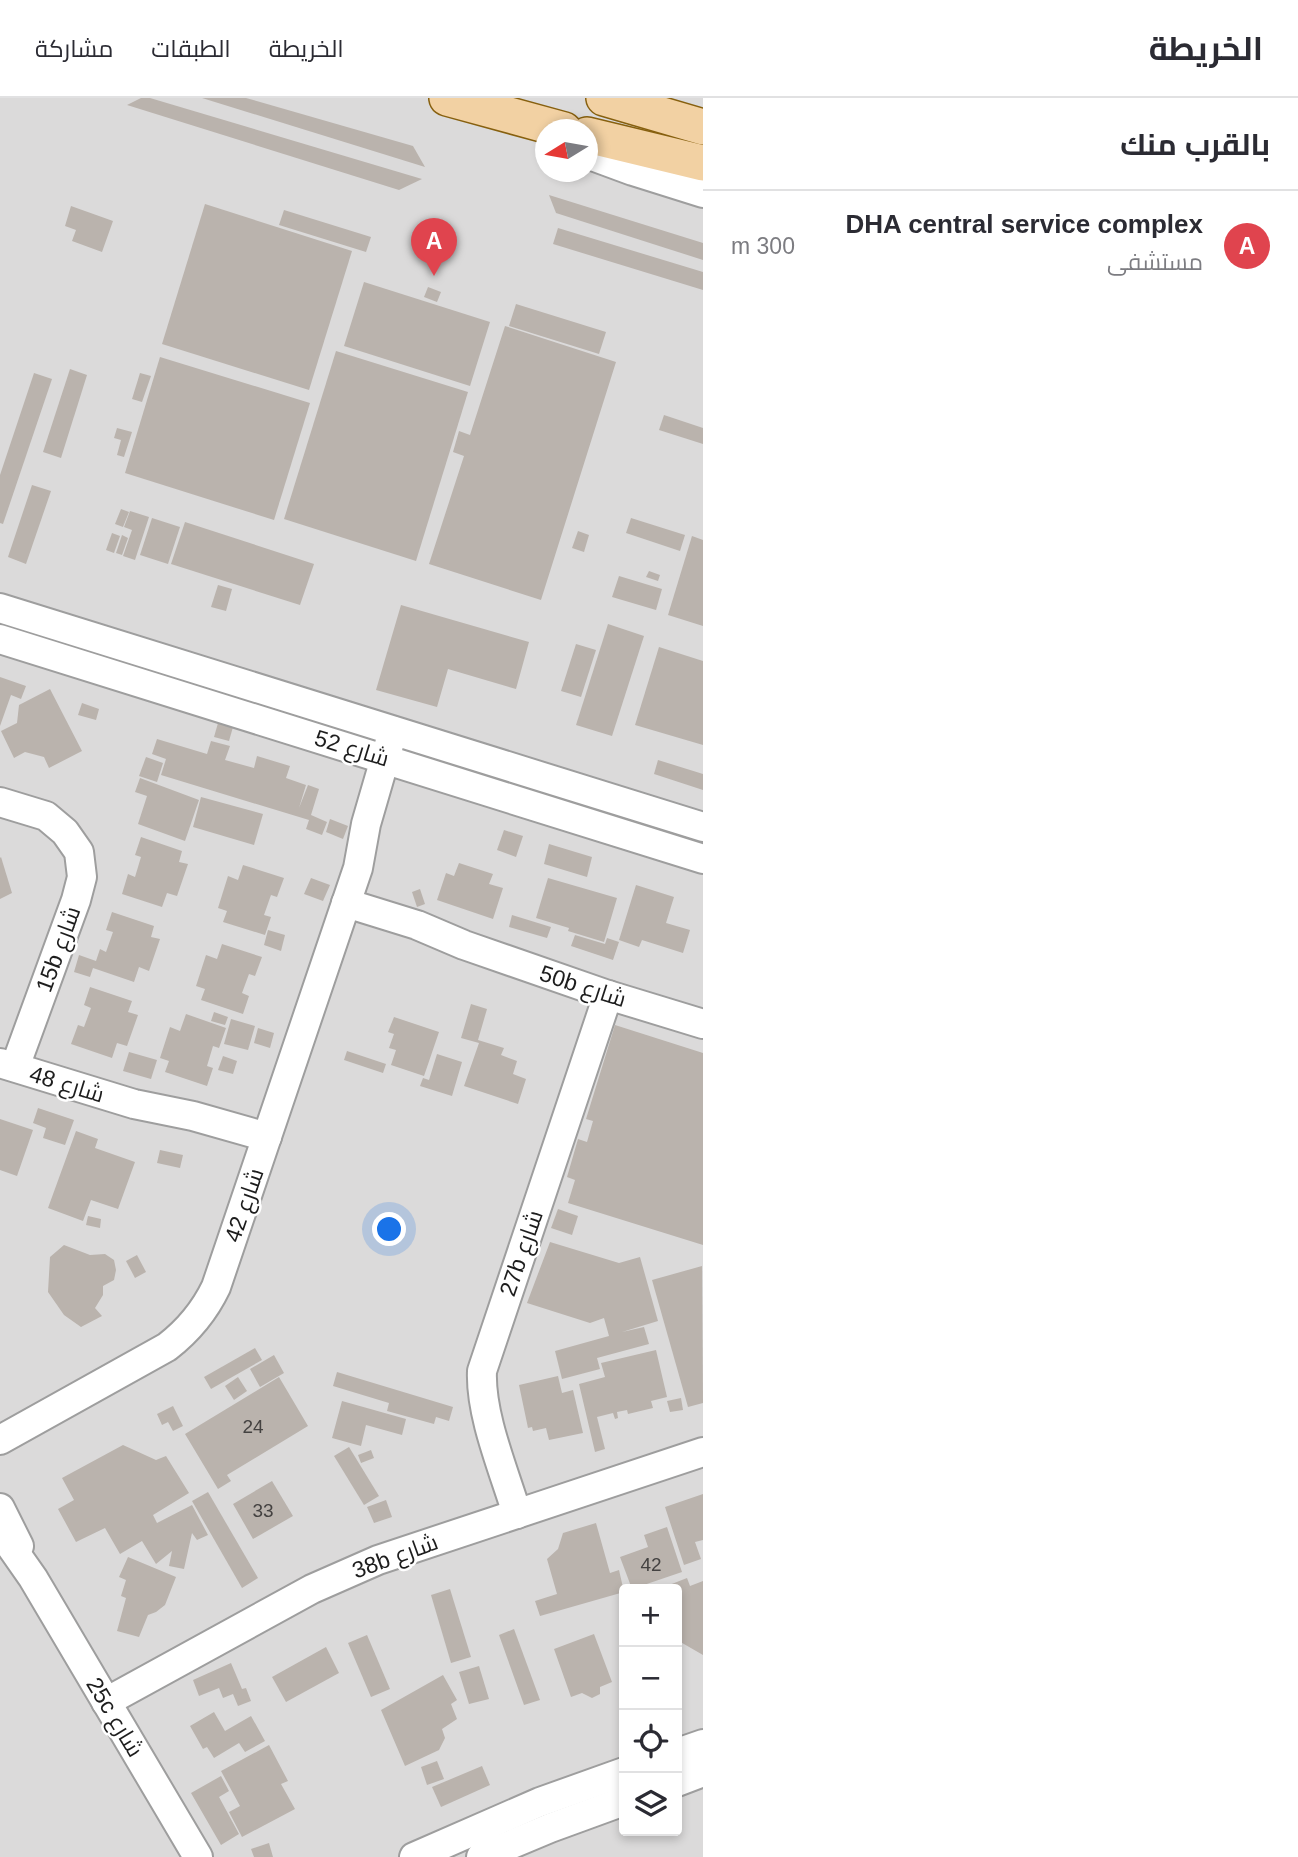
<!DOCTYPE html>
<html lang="ar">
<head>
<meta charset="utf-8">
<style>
  :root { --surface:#fff; --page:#f2f2f3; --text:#2b2b33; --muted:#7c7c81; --line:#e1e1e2; --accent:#d93025 }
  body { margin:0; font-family:Helvetica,Cairo,sans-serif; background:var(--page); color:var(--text); direction:rtl }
  .controls { position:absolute; right:21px; bottom:21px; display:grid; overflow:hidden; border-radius:7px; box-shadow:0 4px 10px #0003 }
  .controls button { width:63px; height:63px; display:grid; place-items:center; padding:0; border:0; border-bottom:2px solid var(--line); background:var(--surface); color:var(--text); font:35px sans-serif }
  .compass { position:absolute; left:535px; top:21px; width:63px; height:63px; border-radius:50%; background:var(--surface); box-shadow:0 4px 10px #0003; rotate:259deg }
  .you { position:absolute; left:390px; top:1132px; width:24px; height:24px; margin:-18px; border:5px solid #fff; border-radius:50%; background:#1a73e8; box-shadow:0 0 0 10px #1a73e833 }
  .badge { display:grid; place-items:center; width:46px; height:46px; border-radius:50%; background:var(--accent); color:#fff; font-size:23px; font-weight:700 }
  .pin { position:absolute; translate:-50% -58px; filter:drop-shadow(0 2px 4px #0008) }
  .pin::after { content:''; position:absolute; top:37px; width:24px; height:21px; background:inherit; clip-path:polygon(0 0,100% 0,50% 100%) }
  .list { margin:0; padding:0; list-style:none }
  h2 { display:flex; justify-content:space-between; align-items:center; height:91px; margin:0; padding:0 28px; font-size:30px }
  h2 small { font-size:23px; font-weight:400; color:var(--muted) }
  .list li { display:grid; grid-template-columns:46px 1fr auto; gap:21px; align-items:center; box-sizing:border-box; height:112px; padding:0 28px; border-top:2px solid var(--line) }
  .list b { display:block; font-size:26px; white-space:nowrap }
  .list p { margin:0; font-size:23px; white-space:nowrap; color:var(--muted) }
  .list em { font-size:23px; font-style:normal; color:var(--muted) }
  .icon { flex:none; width:38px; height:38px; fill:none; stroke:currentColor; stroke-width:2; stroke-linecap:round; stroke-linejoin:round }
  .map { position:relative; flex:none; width:703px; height:1759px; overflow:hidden; direction:ltr }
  header { display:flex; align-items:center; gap:42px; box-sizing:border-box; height:98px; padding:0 35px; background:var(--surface); border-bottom:2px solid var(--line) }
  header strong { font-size:33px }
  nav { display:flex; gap:38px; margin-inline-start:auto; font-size:24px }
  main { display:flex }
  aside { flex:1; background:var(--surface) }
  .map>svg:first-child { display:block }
  .residential { fill:#dbdada; fill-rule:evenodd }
  .building { fill:#bab3ad }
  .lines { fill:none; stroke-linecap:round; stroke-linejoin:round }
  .minor-casing { stroke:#9e9e9e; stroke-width:32 }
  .major-casing { stroke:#87600f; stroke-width:38 }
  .minor { stroke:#fff; stroke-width:28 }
  .major { stroke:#f2d1a3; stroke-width:35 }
  .labels { text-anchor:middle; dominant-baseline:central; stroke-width:5; stroke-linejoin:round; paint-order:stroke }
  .number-label { font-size:19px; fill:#444241 }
  .street-label { font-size:23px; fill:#1d1d1d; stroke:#fff }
</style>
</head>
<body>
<header>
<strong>الخريطة</strong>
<nav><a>الخريطة</a><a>الطبقات</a><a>مشاركة</a></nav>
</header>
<main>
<aside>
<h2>بالقرب منك<small></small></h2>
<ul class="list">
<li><span class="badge" style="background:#e0444e">A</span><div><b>DHA central service complex</b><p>مستشفى</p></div><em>300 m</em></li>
</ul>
</aside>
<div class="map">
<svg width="703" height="1759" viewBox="0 0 703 1759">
  <rect width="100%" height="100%" fill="#edeae3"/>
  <path class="residential" d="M0,0h703v1759h-703zM545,32h42v42h-42zM624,1491h53v242h-53z"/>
  <g class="building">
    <polygon points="141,0 150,0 422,81 399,92 127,7"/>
    <polygon points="202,0 246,0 413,48 425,69"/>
    <polygon points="549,97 703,145 703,162 556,115"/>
    <polygon points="205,106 352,153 309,292 162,246"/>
    <polygon points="71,108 113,123 102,154 72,143 76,132 65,128"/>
    <polygon points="284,112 371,139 366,154 279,127"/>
    <polygon points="558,130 703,174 703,192 553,146"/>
    <polygon points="364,184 490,224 470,288 344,248"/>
    <polygon points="428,189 441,194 437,204 424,199"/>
    <polygon points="516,206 606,234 599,256 509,228"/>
    <polygon points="505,228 616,264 541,502 429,466 464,358 453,354 459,333 470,337"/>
    <polygon points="336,253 468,294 416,463 284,421"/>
    <polygon points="160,259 310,305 274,422 125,375"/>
    <polygon points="70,271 87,277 61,360 43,354"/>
    <polygon points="34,275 52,281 3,426 0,425 0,377"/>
    <polygon points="140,275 151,278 142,304 132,301"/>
    <polygon points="664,317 703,330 703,346 659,332"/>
    <polygon points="117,330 132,334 124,359 117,357 121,342 114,340"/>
    <polygon points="32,387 51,393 26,466 8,459"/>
    <polygon points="121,411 129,414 123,429 115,426"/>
    <polygon points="130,413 149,419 135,462 123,458 132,432 124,429"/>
    <polygon points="152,420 180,429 168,466 140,457"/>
    <polygon points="631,420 685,437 680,453 626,435"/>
    <polygon points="185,424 314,466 300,507 171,466"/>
    <polygon points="578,433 589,437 584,454 572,450"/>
    <polygon points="112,435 120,438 114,455 106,452"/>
    <polygon points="122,437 128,440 122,457 116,455"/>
    <polygon points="692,438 703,442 703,528 668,517"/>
    <polygon points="649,473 660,477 658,483 646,479"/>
    <polygon points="619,478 662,491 656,512 612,499"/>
    <polygon points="218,487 232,491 226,513 211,509"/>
    <polygon points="401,507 529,544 516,591 448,571 437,609 376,592"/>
    <polygon points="608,526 644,538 612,638 576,627"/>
    <polygon points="576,546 596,552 581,599 561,593"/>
    <polygon points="659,549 703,563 703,647 635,627"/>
    <polygon points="0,579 26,588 21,601 11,597 0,628"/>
    <polygon points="50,591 82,653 49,670 44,659 25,654 14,660 1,633 17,625 19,607"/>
    <polygon points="82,605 99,611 96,622 78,617"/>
    <polygon points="218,625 233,629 229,643 214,639"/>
    <polygon points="157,641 207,656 211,643 230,648 225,662 254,670 257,658 290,668 286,680 306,687 299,710 308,687 319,691 311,717 327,724 322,737 306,731 309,722 161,677 166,661 152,656"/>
    <polygon points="146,659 163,665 157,684 139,678"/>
    <polygon points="658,662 703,676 703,692 654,676"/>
    <polygon points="140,680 199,702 185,743 138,726 147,698 135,694"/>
    <polygon points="201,699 263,716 254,747 193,729"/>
    <polygon points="330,721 348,728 343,741 326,734"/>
    <polygon points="504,732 523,738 516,759 497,752"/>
    <polygon points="141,739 182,753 179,764 188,766 177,798 167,795 162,809 122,796 128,776 135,779 141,759 135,757"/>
    <polygon points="549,746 592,759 587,779 544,766"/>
    <polygon points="1,759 12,795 0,801 0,760"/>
    <polygon points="459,765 493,776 489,786 503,790 493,821 437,802 446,775 454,778"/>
    <polygon points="243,767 284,780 277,799 271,797 264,817 271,819 265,837 223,824 227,813 218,810 228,778 238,782"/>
    <polygon points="311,780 330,787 323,803 304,796"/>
    <polygon points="548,780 617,800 604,844 568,833 569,830 536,820"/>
    <polygon points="636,787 674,799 666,825 690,832 683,855 642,842 639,849 619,842"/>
    <polygon points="420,791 425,806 417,809 412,794"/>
    <polygon points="112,814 154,828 151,839 160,841 149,873 139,869 134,884 93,870 90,879 74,874 79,857 96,863 100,851 106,854 113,834 106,832"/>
    <polygon points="512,817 551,829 547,840 509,829"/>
    <polygon points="268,832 285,837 281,853 264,847"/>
    <polygon points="575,837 605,846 607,840 619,844 613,862 571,848"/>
    <polygon points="222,846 262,859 255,878 249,876 242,895 249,898 243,916 201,902 205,891 196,888 206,857 217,861"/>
    <polygon points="90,889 132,903 128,914 138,917 127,948 117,945 112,960 71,946 78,927 84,929 91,910 84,907"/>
    <polygon points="471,906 487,911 478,942 504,950 501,957 517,963 513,976 526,981 518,1006 464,988 479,945 461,940"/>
    <polygon points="214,914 228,919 225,927 211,923"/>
    <polygon points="186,916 226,930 219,950 213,948 207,968 213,970 207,988 165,974 169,963 160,960 170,929 180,933"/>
    <polygon points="394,919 439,934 424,978 391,967 396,952 389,950 394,936 388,934"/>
    <polygon points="231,921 255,928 248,952 224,946"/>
    <polygon points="615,927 703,955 703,1147 568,1105 575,1082 567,1079 578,1041 587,1044 593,1023 586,1021"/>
    <polygon points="258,930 274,935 270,950 254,945"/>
    <polygon points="347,953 386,966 383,975 344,962"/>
    <polygon points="129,954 157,962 151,981 123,973"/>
    <polygon points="437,956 462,964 452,998 420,988 423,980 429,982"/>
    <polygon points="223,958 237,963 233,976 218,972"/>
    <polygon points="38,1010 74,1022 65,1047 43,1040 46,1030 33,1025"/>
    <polygon points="0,1021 33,1032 17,1078 0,1072"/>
    <polygon points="76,1033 98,1041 95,1050 135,1064 118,1111 91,1102 83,1123 48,1110"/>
    <polygon points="160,1052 183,1057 180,1070 157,1065"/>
    <polygon points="558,1111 578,1118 572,1137 551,1130"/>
    <polygon points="88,1118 101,1121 100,1130 86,1127"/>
    <polygon points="550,1144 619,1165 640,1159 658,1223 622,1234 644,1229 649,1246 597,1260 600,1271 562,1281 555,1253 609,1238 604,1220 590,1225 527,1205"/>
    <polygon points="64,1147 90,1157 105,1156 114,1162 116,1172 114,1182 103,1188 103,1197 95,1210 102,1218 81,1229 64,1217 48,1194 50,1159"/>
    <polygon points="137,1157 146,1174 135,1180 126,1163"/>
    <polygon points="702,1168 703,1305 688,1309 652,1182"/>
    <polygon points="255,1250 262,1262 211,1291 204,1279"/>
    <polygon points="656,1252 667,1299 651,1303 653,1310 628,1316 627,1312 617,1314 618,1320 615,1321 613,1315 597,1319 605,1351 595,1354 579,1286 605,1279 601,1265"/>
    <polygon points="274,1257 284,1275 260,1289 250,1271"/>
    <polygon points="337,1274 453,1309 449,1323 436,1319 434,1326 387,1313 389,1305 333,1288"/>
    <polygon points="558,1278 562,1295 573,1292 583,1335 549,1342 546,1330 533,1333 532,1329 528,1330 519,1287"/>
    <polygon points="238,1279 247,1293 234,1302 225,1288"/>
    <polygon points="279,1279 308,1328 227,1377 231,1383 218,1391 185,1336"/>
    <polygon points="681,1300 683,1312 670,1314 667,1303"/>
    <polygon points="342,1303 406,1321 402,1337 366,1327 361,1348 332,1340"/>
    <polygon points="173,1308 183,1328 173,1333 168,1324 162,1327 157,1316"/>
    <polygon points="123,1347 156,1362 166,1358 189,1395 153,1417 157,1425 192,1407 208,1437 197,1442 192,1435 184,1471 169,1468 172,1453 156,1466 142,1443 120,1456 105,1430 76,1444 58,1411 74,1402 62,1380"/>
    <polygon points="349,1349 379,1398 364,1407 334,1358"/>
    <polygon points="371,1352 374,1360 361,1365 358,1357"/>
    <polygon points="272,1383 293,1418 253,1441 233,1406"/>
    <polygon points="208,1394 258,1480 242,1490 192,1403"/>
    <polygon points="703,1396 703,1442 695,1444 701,1461 684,1467 665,1409"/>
    <polygon points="386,1402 392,1419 374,1425 367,1409"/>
    <polygon points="596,1425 610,1475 619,1472 624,1494 540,1518 535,1503 557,1496 547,1461 558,1451 563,1435"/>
    <polygon points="667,1429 682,1474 632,1491 620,1459 648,1449 644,1437"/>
    <polygon points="128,1459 176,1479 165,1507 156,1514 148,1517 139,1539 117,1533 126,1500 121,1498 126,1482 119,1479"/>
    <polygon points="687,1480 690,1488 703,1483 703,1557 677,1542 677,1491 659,1491"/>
    <polygon points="450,1491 471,1559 451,1565 431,1497"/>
    <polygon points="514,1531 540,1602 524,1607 499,1537"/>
    <polygon points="594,1536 612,1584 600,1589 600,1596 592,1600 582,1595 571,1599 554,1551"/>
    <polygon points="367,1537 390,1591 371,1599 348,1545"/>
    <polygon points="326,1549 339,1575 286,1604 272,1579"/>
    <polygon points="231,1565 242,1591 246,1590 251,1603 238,1608 233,1596 223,1600 219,1590 199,1598 193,1582"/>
    <polygon points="479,1568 489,1601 469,1606 459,1574"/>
    <polygon points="443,1577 457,1602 451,1606 457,1621 442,1631 445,1640 439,1652 405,1668 381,1612"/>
    <polygon points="214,1614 225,1633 251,1618 265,1643 245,1654 239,1645 214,1660 207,1649 203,1651 190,1628"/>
    <polygon points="269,1647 288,1683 281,1686 295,1711 242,1739 229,1714 240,1708 221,1673"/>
    <polygon points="437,1663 444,1681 427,1687 421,1669"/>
    <polygon points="482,1668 490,1687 441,1709 432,1689"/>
    <polygon points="221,1678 229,1693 219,1699 239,1736 221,1747 191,1695"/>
    <polygon points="269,1745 273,1759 254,1759 251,1751"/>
  </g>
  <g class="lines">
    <g class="minor-casing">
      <g id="minor">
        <polyline points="587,56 633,73 703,95"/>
        <polyline points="0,510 703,729"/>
        <polyline points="0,541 703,761"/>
        <polyline points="0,704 46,718 65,734 79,754 82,779 76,802 15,969"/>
        <polyline points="346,805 417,827 464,847 608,897 703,926"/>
        <polyline points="0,965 134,1006 193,1018 267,1039"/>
        <path d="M0,1342l167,-93c22,-17 37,-35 49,-60l142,-419 8,-44 27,-93"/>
        <polyline points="0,1410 19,1448"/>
        <path d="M517,1416c-13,-43 -37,-99 -35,-143l126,-376"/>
        <polyline points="0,1433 33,1480 198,1759"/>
        <polyline points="106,1604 312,1491 378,1462 703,1354"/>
        <polyline points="677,1655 703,1646"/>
        <polyline points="677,1684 703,1674"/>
        <polyline points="414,1759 540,1704 624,1674"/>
        <polyline points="481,1759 550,1730 624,1703"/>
      </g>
    </g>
    <g class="major-casing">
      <g id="major">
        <polyline points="447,0 564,32"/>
        <polyline points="604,0 703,29"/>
        <polyline points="587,37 703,65"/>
      </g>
    </g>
    <use href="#minor" class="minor"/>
    <use href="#major" class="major"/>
  </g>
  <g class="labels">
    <g class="number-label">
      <text x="253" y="1328">24</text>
      <text x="263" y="1412">33</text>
      <text x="651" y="1466">42</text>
    </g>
    <g class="street-label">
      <text transform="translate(352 650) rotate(17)">شارع 52</text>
      <text transform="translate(58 851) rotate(-70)">15b شارع</text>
      <text transform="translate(583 888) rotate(18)">50b شارع</text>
      <text transform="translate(67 986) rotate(17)">شارع 48</text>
      <text transform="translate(244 1107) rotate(-71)">شارع 42</text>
      <text transform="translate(521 1155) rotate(-71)">27b شارع</text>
      <text transform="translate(395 1458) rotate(-20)">38b شارع</text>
      <text transform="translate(115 1619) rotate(59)">25c شارع</text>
    </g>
  </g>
</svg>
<div class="controls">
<button>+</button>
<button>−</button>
<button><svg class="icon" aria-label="locate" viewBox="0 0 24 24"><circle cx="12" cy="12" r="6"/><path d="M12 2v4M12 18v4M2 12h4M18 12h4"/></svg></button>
<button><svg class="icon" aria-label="layers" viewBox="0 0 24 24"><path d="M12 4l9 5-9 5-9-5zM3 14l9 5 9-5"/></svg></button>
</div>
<svg class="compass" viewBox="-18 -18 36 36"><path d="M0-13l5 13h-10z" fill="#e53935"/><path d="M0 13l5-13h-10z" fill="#7c7c81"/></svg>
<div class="you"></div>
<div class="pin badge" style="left:434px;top:178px;background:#e0444e">A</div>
</div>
</main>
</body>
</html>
